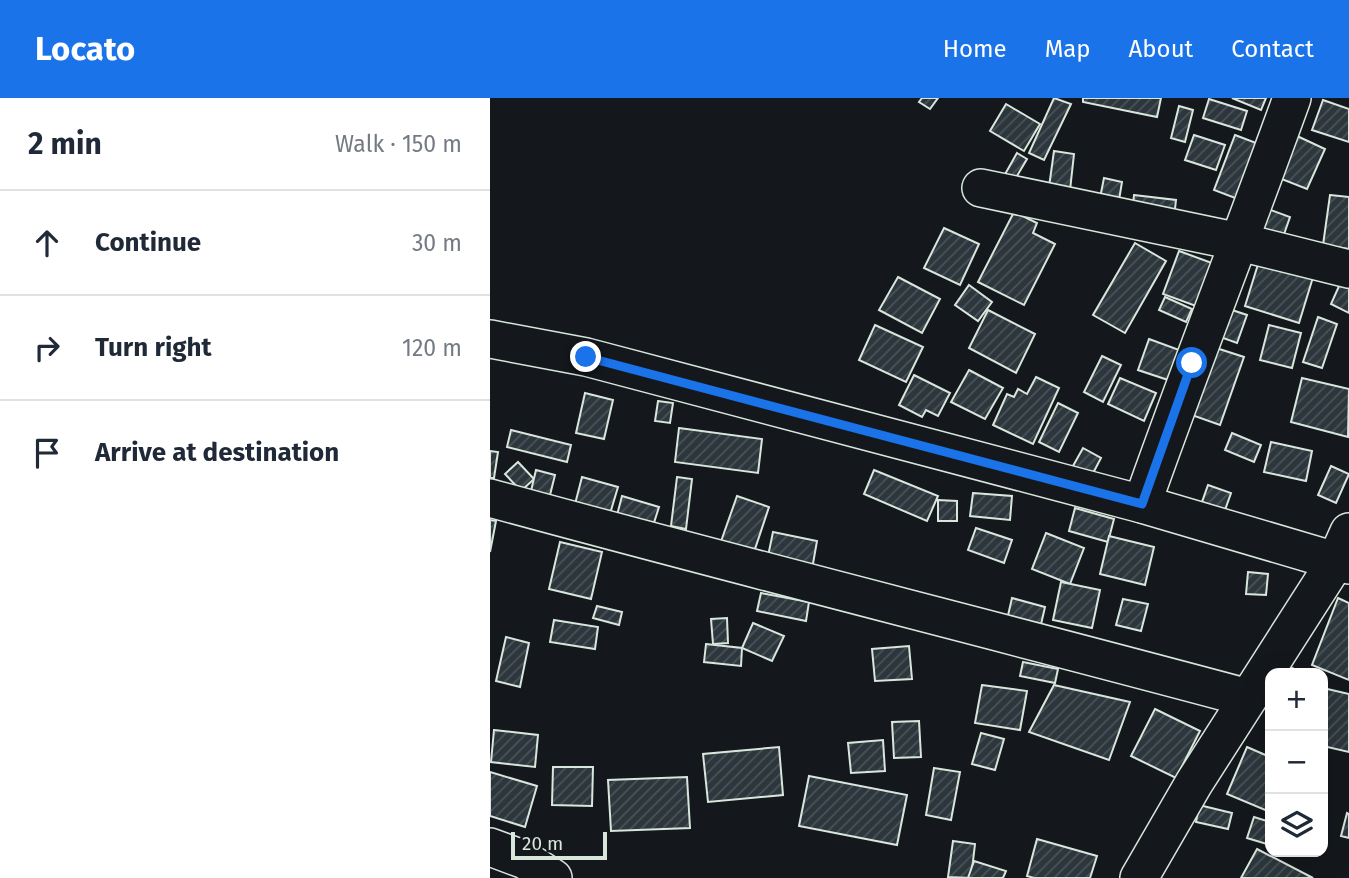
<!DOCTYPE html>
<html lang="en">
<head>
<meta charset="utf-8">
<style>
  :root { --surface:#fff; --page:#f2f2f3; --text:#1f2937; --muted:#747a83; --line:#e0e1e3; --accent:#1a73e8 }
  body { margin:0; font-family:"Fira Sans",sans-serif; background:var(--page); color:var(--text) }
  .controls { position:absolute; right:21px; bottom:21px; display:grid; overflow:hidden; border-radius:14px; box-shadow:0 7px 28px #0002 }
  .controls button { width:63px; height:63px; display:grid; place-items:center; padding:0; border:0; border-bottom:2px solid var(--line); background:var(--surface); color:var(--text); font:35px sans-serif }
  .scale { position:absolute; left:21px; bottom:18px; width:96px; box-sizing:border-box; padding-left:7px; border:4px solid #d8e6dc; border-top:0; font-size:19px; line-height:24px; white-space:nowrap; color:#d8e6dc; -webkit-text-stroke:5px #14181c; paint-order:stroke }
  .stop { position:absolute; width:21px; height:21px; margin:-16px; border:5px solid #1a73e8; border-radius:50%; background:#fff }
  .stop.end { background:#1a73e8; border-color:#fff; box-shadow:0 2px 7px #0008 }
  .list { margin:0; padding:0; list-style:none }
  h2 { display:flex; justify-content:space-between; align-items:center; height:91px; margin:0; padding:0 28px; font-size:30px }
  h2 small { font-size:23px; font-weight:400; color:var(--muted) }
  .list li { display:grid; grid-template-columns:46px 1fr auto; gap:21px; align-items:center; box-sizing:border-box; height:105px; padding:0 28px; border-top:2px solid var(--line) }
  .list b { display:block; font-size:26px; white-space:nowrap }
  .list em { font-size:23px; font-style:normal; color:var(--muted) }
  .icon { flex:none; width:38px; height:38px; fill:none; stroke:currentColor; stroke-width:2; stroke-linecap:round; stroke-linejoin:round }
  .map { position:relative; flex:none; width:859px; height:780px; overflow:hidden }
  header { display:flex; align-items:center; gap:42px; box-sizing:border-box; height:98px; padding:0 35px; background:var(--accent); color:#fff }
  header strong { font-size:33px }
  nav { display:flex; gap:38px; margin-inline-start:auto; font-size:24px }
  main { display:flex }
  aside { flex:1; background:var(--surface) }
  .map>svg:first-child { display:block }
  .building { fill:url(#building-hatch); stroke:#d8e6dc; stroke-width:2 }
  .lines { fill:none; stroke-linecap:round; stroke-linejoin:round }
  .minor-casing { stroke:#d8e6dc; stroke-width:40 }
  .minor { stroke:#14181c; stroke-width:37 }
  .route { stroke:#1a73e8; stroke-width:9 }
</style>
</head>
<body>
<header>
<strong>Locato</strong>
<nav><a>Home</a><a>Map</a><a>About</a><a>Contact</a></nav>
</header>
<main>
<aside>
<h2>2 min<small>Walk · 150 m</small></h2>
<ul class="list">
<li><svg class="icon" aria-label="ahead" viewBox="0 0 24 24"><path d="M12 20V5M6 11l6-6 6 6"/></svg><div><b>Continue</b></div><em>30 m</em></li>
<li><svg class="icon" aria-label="right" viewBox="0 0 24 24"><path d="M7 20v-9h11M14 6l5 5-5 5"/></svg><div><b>Turn right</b></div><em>120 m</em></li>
<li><svg class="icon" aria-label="arrive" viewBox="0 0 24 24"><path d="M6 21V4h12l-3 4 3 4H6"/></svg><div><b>Arrive at destination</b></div></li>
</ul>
</aside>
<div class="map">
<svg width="859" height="780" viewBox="0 0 859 780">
  <defs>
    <pattern id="building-hatch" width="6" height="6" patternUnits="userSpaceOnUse" patternTransform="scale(1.75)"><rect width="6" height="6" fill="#2c363c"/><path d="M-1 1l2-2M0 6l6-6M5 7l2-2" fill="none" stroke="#4a5358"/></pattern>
  </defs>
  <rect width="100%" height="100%" fill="#14181c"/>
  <g class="building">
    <polygon points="432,0 448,0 440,11 429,4"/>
    <polygon points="564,0 581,6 554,62 539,55"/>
    <polygon points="593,0 671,0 667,19 593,4"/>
    <polygon points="742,0 776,0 771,12"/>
    <polygon points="719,1 757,13 751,32 713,20"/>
    <polygon points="833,2 859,11 859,44 822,32"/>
    <polygon points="516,6 550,26 534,53 500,33"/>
    <polygon points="689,8 703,12 695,44 681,40"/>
    <polygon points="704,37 735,47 726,72 695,62"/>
    <polygon points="745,37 774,48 753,103 724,92"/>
    <polygon points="807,38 835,51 817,91 789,80"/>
    <polygon points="564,53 584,56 580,92 559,89"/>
    <polygon points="527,55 537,61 524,83 514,78"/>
    <polygon points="614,80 632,84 628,108 609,105"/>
    <polygon points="644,97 686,102 684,120 642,115"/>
    <polygon points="840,97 859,99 859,151 833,147"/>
    <polygon points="775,110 800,119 793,139 768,131"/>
    <polygon points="524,114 547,125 543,135 565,146 534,207 488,184"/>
    <polygon points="454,130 489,146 470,187 434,170"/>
    <polygon points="645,145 676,163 635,235 603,217"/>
    <polygon points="689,153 722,165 706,208 673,196"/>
    <polygon points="770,160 824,176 809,225 755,208"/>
    <polygon points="408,179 450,201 432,235 389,212"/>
    <polygon points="853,179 859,182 859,215 841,206"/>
    <polygon points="479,187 502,204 488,223 465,207"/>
    <polygon points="675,199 702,211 696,224 669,212"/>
    <polygon points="733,209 757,217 747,245 722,236"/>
    <polygon points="498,212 545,236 526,275 479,250"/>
    <polygon points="828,219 847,226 832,270 813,264"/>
    <polygon points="385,227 433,249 416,284 369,262"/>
    <polygon points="779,227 811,235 802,270 770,262"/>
    <polygon points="659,241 692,253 681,283 648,272"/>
    <polygon points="720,248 754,259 730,327 696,315"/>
    <polygon points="612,258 631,267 613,304 594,294"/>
    <polygon points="479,272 513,290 495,321 461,304"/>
    <polygon points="424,277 460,295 448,318 436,312 432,319 409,307"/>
    <polygon points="546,279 569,290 543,346 503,327 517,296 524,299 528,291 537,296"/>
    <polygon points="630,280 666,295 654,323 618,306"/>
    <polygon points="812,280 859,291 858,339 801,324"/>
    <polygon points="95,295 123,302 114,341 86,335"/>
    <polygon points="168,303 183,305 180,325 165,323"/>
    <polygon points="568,305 588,315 569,354 549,344"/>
    <polygon points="189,330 272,341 268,375 185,364"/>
    <polygon points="21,332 81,347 77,364 17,349"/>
    <polygon points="742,335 771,347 764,364 735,352"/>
    <polygon points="781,344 822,353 816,383 774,374"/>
    <polygon points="593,350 611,360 601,379 583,368"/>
    <polygon points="0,353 8,354 4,380 0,380"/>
    <polygon points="28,364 44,381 31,393 15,376"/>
    <polygon points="841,368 859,376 846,405 828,397"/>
    <polygon points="46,372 65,377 59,401 40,397"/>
    <polygon points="384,372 448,398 437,423 374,396"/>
    <polygon points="92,379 128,389 119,419 84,410"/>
    <polygon points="187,379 202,381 196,431 181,428"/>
    <polygon points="718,387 741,395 735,412 712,404"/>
    <polygon points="483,395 522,398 520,422 480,418"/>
    <polygon points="132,398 169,409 162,431 126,421"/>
    <polygon points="247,398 279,409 262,460 229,449"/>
    <polygon points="448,402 467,403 467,423 448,423"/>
    <polygon points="585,410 624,421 618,444 579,433"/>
    <polygon points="0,422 6,423 0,454"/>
    <polygon points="486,430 522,442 514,465 478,452"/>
    <polygon points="283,434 327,443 321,477 276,468"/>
    <polygon points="556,435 594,450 580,486 542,471"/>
    <polygon points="619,438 664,449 655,487 610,476"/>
    <polygon points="70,444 112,454 101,501 59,491"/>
    <polygon points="758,474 778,476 776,497 756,496"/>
    <polygon points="571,484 610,492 602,530 563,522"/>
    <polygon points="271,495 319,504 316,523 267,513"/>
    <polygon points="522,500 555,509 549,535 516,526"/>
    <polygon points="848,500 859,505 859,582 822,567"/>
    <polygon points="633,501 658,506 651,533 626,527"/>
    <polygon points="107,508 132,514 129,527 103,520"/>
    <polygon points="237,520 238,545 223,546 221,521"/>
    <polygon points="64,522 108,529 105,551 60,544"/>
    <polygon points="263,525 294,538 282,563 252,550"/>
    <polygon points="16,539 39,545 30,589 6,583"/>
    <polygon points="216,546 252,550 251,568 214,564"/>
    <polygon points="419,548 422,581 385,583 382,551"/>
    <polygon points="533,564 568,571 565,585 530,578"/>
    <polygon points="800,569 812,575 797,575"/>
    <polygon points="492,587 537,593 530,632 485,625"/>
    <polygon points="564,587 640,604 619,662 539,634"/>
    <polygon points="833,590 859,596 859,654 833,648"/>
    <polygon points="665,611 710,633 686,680 641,658"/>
    <polygon points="429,623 431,659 404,660 402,624"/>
    <polygon points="4,632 48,637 45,669 1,664"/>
    <polygon points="491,635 514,641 505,672 482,666"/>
    <polygon points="393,642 395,673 361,675 358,645"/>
    <polygon points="289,649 293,697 218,704 213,656"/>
    <polygon points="757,649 780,659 780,714 737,696"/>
    <polygon points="63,669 103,669 102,708 62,707"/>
    <polygon points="444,670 470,674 461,722 436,717"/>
    <polygon points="0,674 47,688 35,729 0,718"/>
    <polygon points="319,678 417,697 407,747 309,728"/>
    <polygon points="197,679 200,730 121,733 118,682"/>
    <polygon points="709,707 742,715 738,731 706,724"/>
    <polygon points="857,715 859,716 859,740 851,738"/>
    <polygon points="764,719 780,724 780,747 757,740"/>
    <polygon points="547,741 607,758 600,780 544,780 537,778"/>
    <polygon points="463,743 485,746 481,780 458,779"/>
    <polygon points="767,751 823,780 751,780"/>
    <polygon points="484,763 516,773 513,780 478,780"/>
  </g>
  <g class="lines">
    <g class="minor-casing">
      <g id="minor">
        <polyline points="491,90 750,144 859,171"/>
        <polyline points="0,241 96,259 652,406 859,467"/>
        <path d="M0,400c252,69 505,132 758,200"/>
        <path d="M652,406c48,-136 101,-270 150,-406"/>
        <polyline points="0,749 35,762 63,780"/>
        <polyline points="649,780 704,685 846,463 859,434"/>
      </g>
    </g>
    <use href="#minor" class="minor"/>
  </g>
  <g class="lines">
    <polyline class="route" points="96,259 652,406 702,265"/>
  </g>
</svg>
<div class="controls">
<button>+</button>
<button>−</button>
<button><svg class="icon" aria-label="layers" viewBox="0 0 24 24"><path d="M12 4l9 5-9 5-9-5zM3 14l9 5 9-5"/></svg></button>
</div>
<div class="scale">20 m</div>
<div class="stop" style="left:702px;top:265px"></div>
<div class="stop end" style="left:96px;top:259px"></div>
</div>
</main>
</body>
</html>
